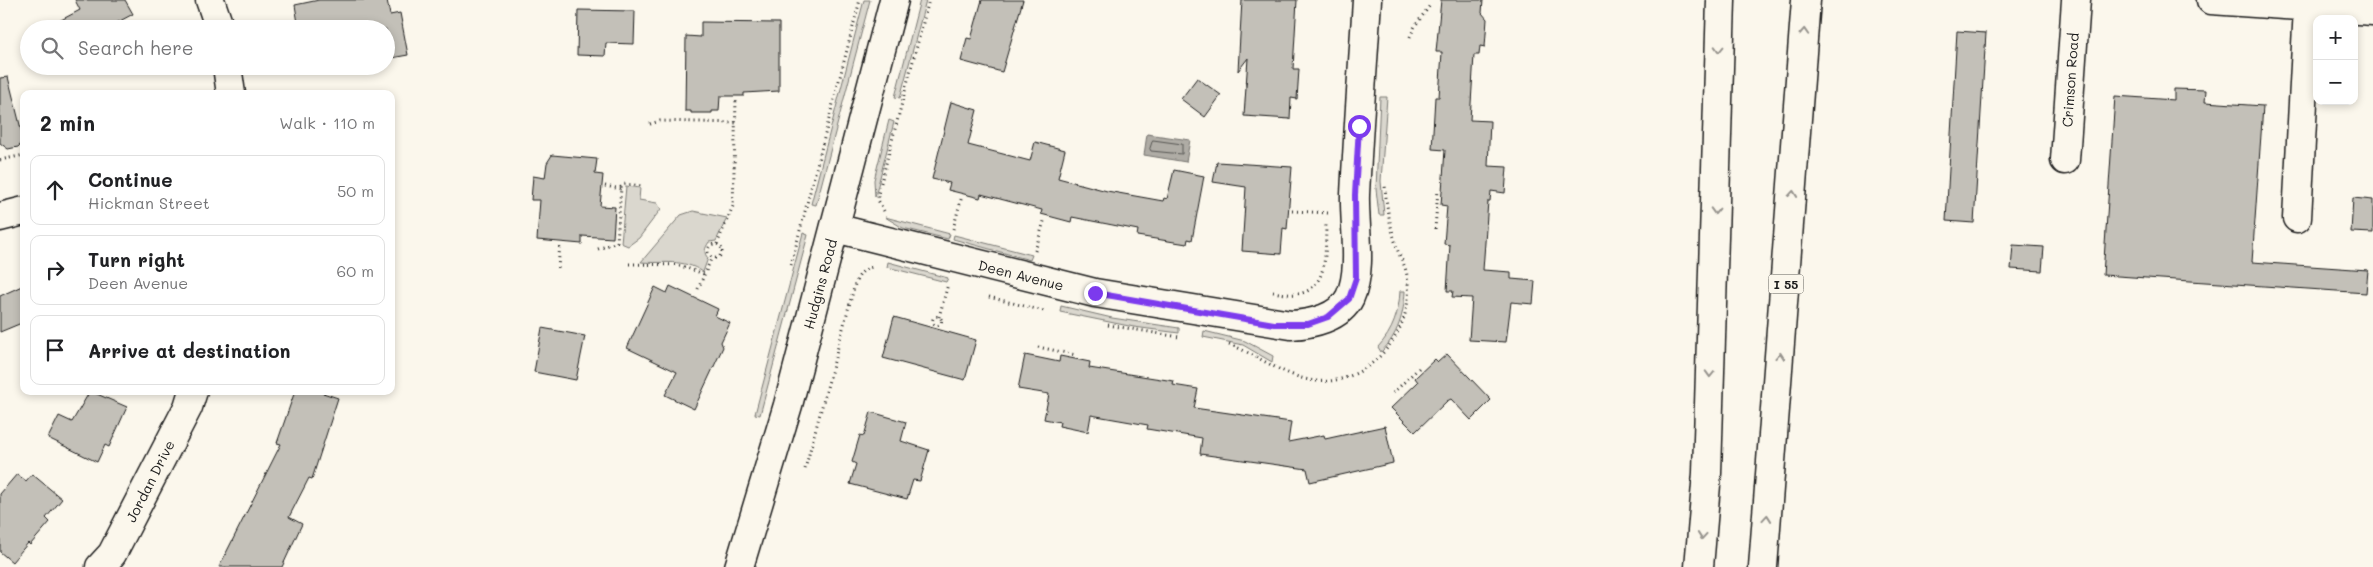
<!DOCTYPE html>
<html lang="en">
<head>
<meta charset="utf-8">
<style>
  :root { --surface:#fff; --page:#f6f6f6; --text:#202124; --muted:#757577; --line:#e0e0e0 }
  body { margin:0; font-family:Mali,sans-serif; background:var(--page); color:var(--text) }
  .controls { position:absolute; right:15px; top:15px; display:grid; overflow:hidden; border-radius:10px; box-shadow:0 2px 8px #0003 }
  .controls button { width:45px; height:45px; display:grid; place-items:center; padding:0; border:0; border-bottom:1px solid var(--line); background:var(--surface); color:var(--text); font:25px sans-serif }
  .stop { position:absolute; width:15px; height:15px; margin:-11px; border:4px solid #7c3aed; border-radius:50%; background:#fff }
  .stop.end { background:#7c3aed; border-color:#fff; box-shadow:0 1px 5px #0008 }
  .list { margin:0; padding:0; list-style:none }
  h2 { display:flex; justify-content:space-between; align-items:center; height:65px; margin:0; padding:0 20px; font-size:21px }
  h2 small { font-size:16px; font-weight:400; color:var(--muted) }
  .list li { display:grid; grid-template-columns:32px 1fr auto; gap:15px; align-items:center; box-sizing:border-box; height:70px; margin:0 10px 10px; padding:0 10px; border:1px solid var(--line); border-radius:10px }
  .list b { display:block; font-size:19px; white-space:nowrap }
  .list p { margin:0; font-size:16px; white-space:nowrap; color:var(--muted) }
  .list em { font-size:16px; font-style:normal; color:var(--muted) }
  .icon { flex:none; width:28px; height:28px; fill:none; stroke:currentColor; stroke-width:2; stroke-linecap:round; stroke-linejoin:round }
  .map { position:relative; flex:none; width:2373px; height:567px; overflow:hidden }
  .search { position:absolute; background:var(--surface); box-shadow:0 2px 8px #0003; left:20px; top:20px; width:375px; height:55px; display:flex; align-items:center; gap:12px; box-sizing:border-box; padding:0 18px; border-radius:28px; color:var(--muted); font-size:19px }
  .panel { position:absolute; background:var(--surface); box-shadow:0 2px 8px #0003; left:20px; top:90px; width:375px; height:305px; border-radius:10px }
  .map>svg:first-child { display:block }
  .green { fill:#dad7ce; stroke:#7b7a75 }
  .water { fill:#afaca5; stroke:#74726e }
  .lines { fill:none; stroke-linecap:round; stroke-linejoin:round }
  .shore { stroke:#575653; stroke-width:1 }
  .building { fill:#c3c0b8; stroke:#1c1c1c }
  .minor-casing { stroke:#1c1c1c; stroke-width:31 }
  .highway-casing { stroke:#1c1c1c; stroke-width:31 }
  .path { stroke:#1c1c1c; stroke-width:3; stroke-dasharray:1 4; stroke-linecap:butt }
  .minor { stroke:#fbf7ec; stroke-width:28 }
  .highway { stroke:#fbf7ec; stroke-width:28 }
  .oneway { stroke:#97948e }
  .route { stroke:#7c3aed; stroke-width:6 }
  .labels { text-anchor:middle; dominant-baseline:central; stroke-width:4.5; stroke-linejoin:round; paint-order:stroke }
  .shield { fill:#fbf7ec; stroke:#5f5e5a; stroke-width:1 }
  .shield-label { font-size:12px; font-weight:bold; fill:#1c1c1c }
  .street-label { font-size:14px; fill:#1c1c1c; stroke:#fbf7ec }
</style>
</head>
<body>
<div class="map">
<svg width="2373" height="567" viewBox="0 0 2373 567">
  <rect width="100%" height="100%" fill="#fbf7ec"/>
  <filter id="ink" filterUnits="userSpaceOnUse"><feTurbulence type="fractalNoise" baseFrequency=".02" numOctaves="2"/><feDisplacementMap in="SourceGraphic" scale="10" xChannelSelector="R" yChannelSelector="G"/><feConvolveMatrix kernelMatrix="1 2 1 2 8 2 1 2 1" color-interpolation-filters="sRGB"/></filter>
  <g filter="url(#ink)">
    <g class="green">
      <polygon points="864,0 870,0 816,205 811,204"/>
      <polygon points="920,0 926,0 900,98 895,97"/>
      <polygon points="1380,97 1387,97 1381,181 1384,215 1379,215 1376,189"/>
      <polygon points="889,120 894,122 875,197 874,180"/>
      <polygon points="626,186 640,188 639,200 657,203 661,209 639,238 628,246 621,243"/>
      <path d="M693,211l34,7 -11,23 -7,1c-4,6 -6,11 -1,16l-5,14c-20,-14 -40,-8 -62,-10l40,-47z"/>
      <polygon points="885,217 950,234 948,239 903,228"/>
      <polygon points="803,233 808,235 760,415 755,414"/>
      <polygon points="954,235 1032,255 1030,260 953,239"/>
      <polygon points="888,262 948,278 946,282 887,267"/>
      <path d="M1400,291h5c-1,23 -7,44 -24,61l-3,-5c15,-16 21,-35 22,-56z"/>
      <polygon points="1061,306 1112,318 1179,328 1179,333 1134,327 1060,312"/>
      <polygon points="1204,331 1245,341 1273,356 1272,362 1243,345 1203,337"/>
    </g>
    <polygon class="water" points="1147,134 1190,140 1186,162 1144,155"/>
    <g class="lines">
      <polygon class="shore" points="1153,140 1182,144 1182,154 1151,151 1150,149"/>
    </g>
    <g class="building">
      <polygon points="75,0 125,0 133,14 105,29 44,29 80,10"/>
      <polygon points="319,0 387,0 390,15 400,13 408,55 386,59 386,29 299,29 295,5"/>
      <polygon points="982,0 1023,0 1002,72 961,61 967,38 971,39"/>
      <polygon points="1242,0 1297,0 1293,69 1299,69 1297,99 1291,98 1290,119 1244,116 1248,58 1238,71"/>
      <polygon points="1441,0 1483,0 1482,13 1487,19 1485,47 1480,46 1479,55 1474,55 1470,120 1490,121 1488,166 1507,167 1505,193 1491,191 1490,201 1488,201 1483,270 1511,272 1511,279 1535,281 1533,304 1511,302 1506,342 1469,340 1472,298 1452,297 1453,291 1447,291 1450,245 1444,244 1447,206 1441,205 1445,150 1432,149 1435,97 1439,97 1442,52 1436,52"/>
      <polygon points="578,10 635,11 634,44 606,43 605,56 577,55"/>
      <polygon points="701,22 779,23 779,91 744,93 744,96 720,96 719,111 712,111 712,113 691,113 691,111 685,111 686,36 701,37"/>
      <polygon points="1957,31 1986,33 1974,223 1946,221"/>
      <polygon points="307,66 339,66 308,73"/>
      <polygon points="8,77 24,141 18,147 8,149 0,143 0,78"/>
      <polygon points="1197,78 1221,95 1205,117 1181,99"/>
      <polygon points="2174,89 2206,90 2205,102 2263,106 2252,262 2368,270 2366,293 2103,275 2115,96 2174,100"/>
      <polygon points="951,102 977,110 968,145 1030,161 1035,142 1065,150 1058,178 1107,191 1163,201 1164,198 1167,199 1174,170 1204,176 1192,240 1188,239 1187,244 1137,236 1138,230 1072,217 1071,222 1041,214 1042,210 981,194 980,198 948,190 950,183 932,179"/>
      <polygon points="552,155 597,159 595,174 603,175 600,206 615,207 613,238 582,236 582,244 537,240 540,200 531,200 533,176 545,178 547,163"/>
      <polygon points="1217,162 1292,167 1287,229 1283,228 1281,254 1242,251 1246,187 1213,182"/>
      <polygon points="2353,198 2373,200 2373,233 2351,232"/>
      <polygon points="2013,245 2044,247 2042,271 2011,269"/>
      <polygon points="24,285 24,322 0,332 0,296"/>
      <polygon points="670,286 718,309 715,316 730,323 721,342 723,347 694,409 665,395 677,372 627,348 655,287 667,293"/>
      <polygon points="894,317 976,340 965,380 883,358"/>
      <polygon points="542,328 585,336 576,380 534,372"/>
      <polygon points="1447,354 1491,400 1471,420 1451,399 1447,401 1415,432 1391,408 1418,382 1415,378 1435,359 1438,362"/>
      <polygon points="1025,355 1059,362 1060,356 1090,362 1089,368 1174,381 1173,385 1198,389 1194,408 1291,422 1288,442 1324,435 1325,439 1385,426 1393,463 1310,482 1307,469 1200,454 1202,438 1147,429 1148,425 1091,415 1088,432 1059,426 1060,422 1044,419 1049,394 1018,389"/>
      <polygon points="90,391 127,407 109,447 105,445 97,462 48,438 59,416 72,422"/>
      <polygon points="295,391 317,391 338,398 312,479 309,478 289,517 302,524 282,567 219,567 281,444 277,443"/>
      <polygon points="871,412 906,422 901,441 929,450 920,481 913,480 907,499 850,484 856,464 852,462 860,435 864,436"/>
      <polygon points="17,474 26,481 32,474 62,499 46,518 50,522 30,545 28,543 12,562 0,552 0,494"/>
    </g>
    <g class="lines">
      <g class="minor-casing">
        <g id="minor">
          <polyline points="210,0 220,29"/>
          <polyline points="2211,0 2373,11"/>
          <polyline points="227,66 231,94"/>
          <polyline points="2065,160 2076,0"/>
          <polyline points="0,217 24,211"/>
          <polyline points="2297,218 2308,7"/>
          <path d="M835,228l260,65 196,32c20,-1 49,-7 59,-28 13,-29 4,-71 5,-102 3,-65 8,-130 12,-195"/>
          <polyline points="100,567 112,554 188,407 193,391"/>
          <polyline points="739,567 788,405 894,0"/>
        </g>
      </g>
      <g class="highway-casing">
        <g id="highway">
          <polyline points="1699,567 1707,473 1721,0"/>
          <polyline points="1763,567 1806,0"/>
        </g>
      </g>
      <g class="path">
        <polyline points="1410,37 1415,26 1431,4"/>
        <polyline points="650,124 660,121 736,123"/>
        <polyline points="0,160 24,155"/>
        <polyline points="605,186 621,189"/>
        <polyline points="884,211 878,200 878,194 929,0"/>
        <polyline points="1292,211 1329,213"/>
        <polyline points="953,229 962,196"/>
        <polyline points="1435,229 1438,190"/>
        <circle cx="715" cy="251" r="7"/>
        <polyline points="717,244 733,206 736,101"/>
        <polyline points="598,249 617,242 621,187 624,184 643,186"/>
        <polyline points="1035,251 1045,218"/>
        <polyline points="629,264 678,265 704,274"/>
        <polyline points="791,265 860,0"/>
        <polyline points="558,268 560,244"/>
        <polyline points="698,289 712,257"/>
        <path d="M1273,292c7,1 16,3 23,2 34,-3 29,-47 30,-71"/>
        <polyline points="989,297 1044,311"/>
        <circle cx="937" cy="321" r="4.5"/>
        <polyline points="939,317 948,284"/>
        <polyline points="1108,325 1179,337"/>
        <path d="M1229,344c26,10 49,28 76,35 58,15 113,-47 102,-103 -1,-9 -6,-17 -9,-25 -7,-22 -12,-43 -13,-67"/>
        <polyline points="1038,347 1076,355"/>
        <polyline points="1393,393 1421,366"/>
        <path d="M805,469l50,-185c4,-10 9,-16 19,-17"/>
      </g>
      <use href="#minor" class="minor"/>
      <use href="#highway" class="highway"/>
    </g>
    <defs><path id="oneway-chevron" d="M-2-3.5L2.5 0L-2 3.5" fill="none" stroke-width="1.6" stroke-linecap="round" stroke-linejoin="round" transform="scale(1.25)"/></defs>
    <g class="oneway">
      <use href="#oneway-chevron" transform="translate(1804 32) rotate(-87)"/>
      <use href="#oneway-chevron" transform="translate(1719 49) rotate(92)"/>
      <use href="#oneway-chevron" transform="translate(1793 194) rotate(-85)"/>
      <use href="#oneway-chevron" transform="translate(1715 211) rotate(92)"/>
      <use href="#oneway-chevron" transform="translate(1780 356) rotate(-85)"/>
      <use href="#oneway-chevron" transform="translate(1710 374) rotate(92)"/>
      <use href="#oneway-chevron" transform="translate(1767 518) rotate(-85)"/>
      <use href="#oneway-chevron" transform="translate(1702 536) rotate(95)"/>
    </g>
  </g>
  <g class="lines" filter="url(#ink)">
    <polyline class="route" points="1095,293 1274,324 1308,324 1328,317 1349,299 1356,278 1355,195 1359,126"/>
  </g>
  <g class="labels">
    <rect class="shield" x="1768.5" y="274.5" width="35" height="19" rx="4"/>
    <g class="shield-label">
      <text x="1786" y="284">I 55</text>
    </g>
    <g class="street-label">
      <text transform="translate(2070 80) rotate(-86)">Crimson Road</text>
      <text transform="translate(1021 275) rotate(14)">Deen Avenue</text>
      <text transform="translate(820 284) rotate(-75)">Hudgins Road</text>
      <text transform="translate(150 481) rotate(-63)">Jordan Drive</text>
    </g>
  </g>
</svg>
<div class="controls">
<button>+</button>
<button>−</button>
</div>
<div class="stop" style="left:1359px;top:126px"></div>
<div class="stop end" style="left:1095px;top:293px"></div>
<div class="search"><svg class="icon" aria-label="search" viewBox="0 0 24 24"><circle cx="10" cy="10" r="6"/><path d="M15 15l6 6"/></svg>Search here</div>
<section class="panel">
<h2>2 min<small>Walk · 110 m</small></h2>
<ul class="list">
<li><svg class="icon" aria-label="ahead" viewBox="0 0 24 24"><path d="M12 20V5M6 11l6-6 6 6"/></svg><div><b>Continue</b><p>Hickman Street</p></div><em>50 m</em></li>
<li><svg class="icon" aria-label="right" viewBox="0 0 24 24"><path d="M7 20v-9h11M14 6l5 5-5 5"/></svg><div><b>Turn right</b><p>Deen Avenue</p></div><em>60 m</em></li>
<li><svg class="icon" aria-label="arrive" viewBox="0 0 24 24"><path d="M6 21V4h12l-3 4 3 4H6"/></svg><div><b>Arrive at destination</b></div></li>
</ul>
</section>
</div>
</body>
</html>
